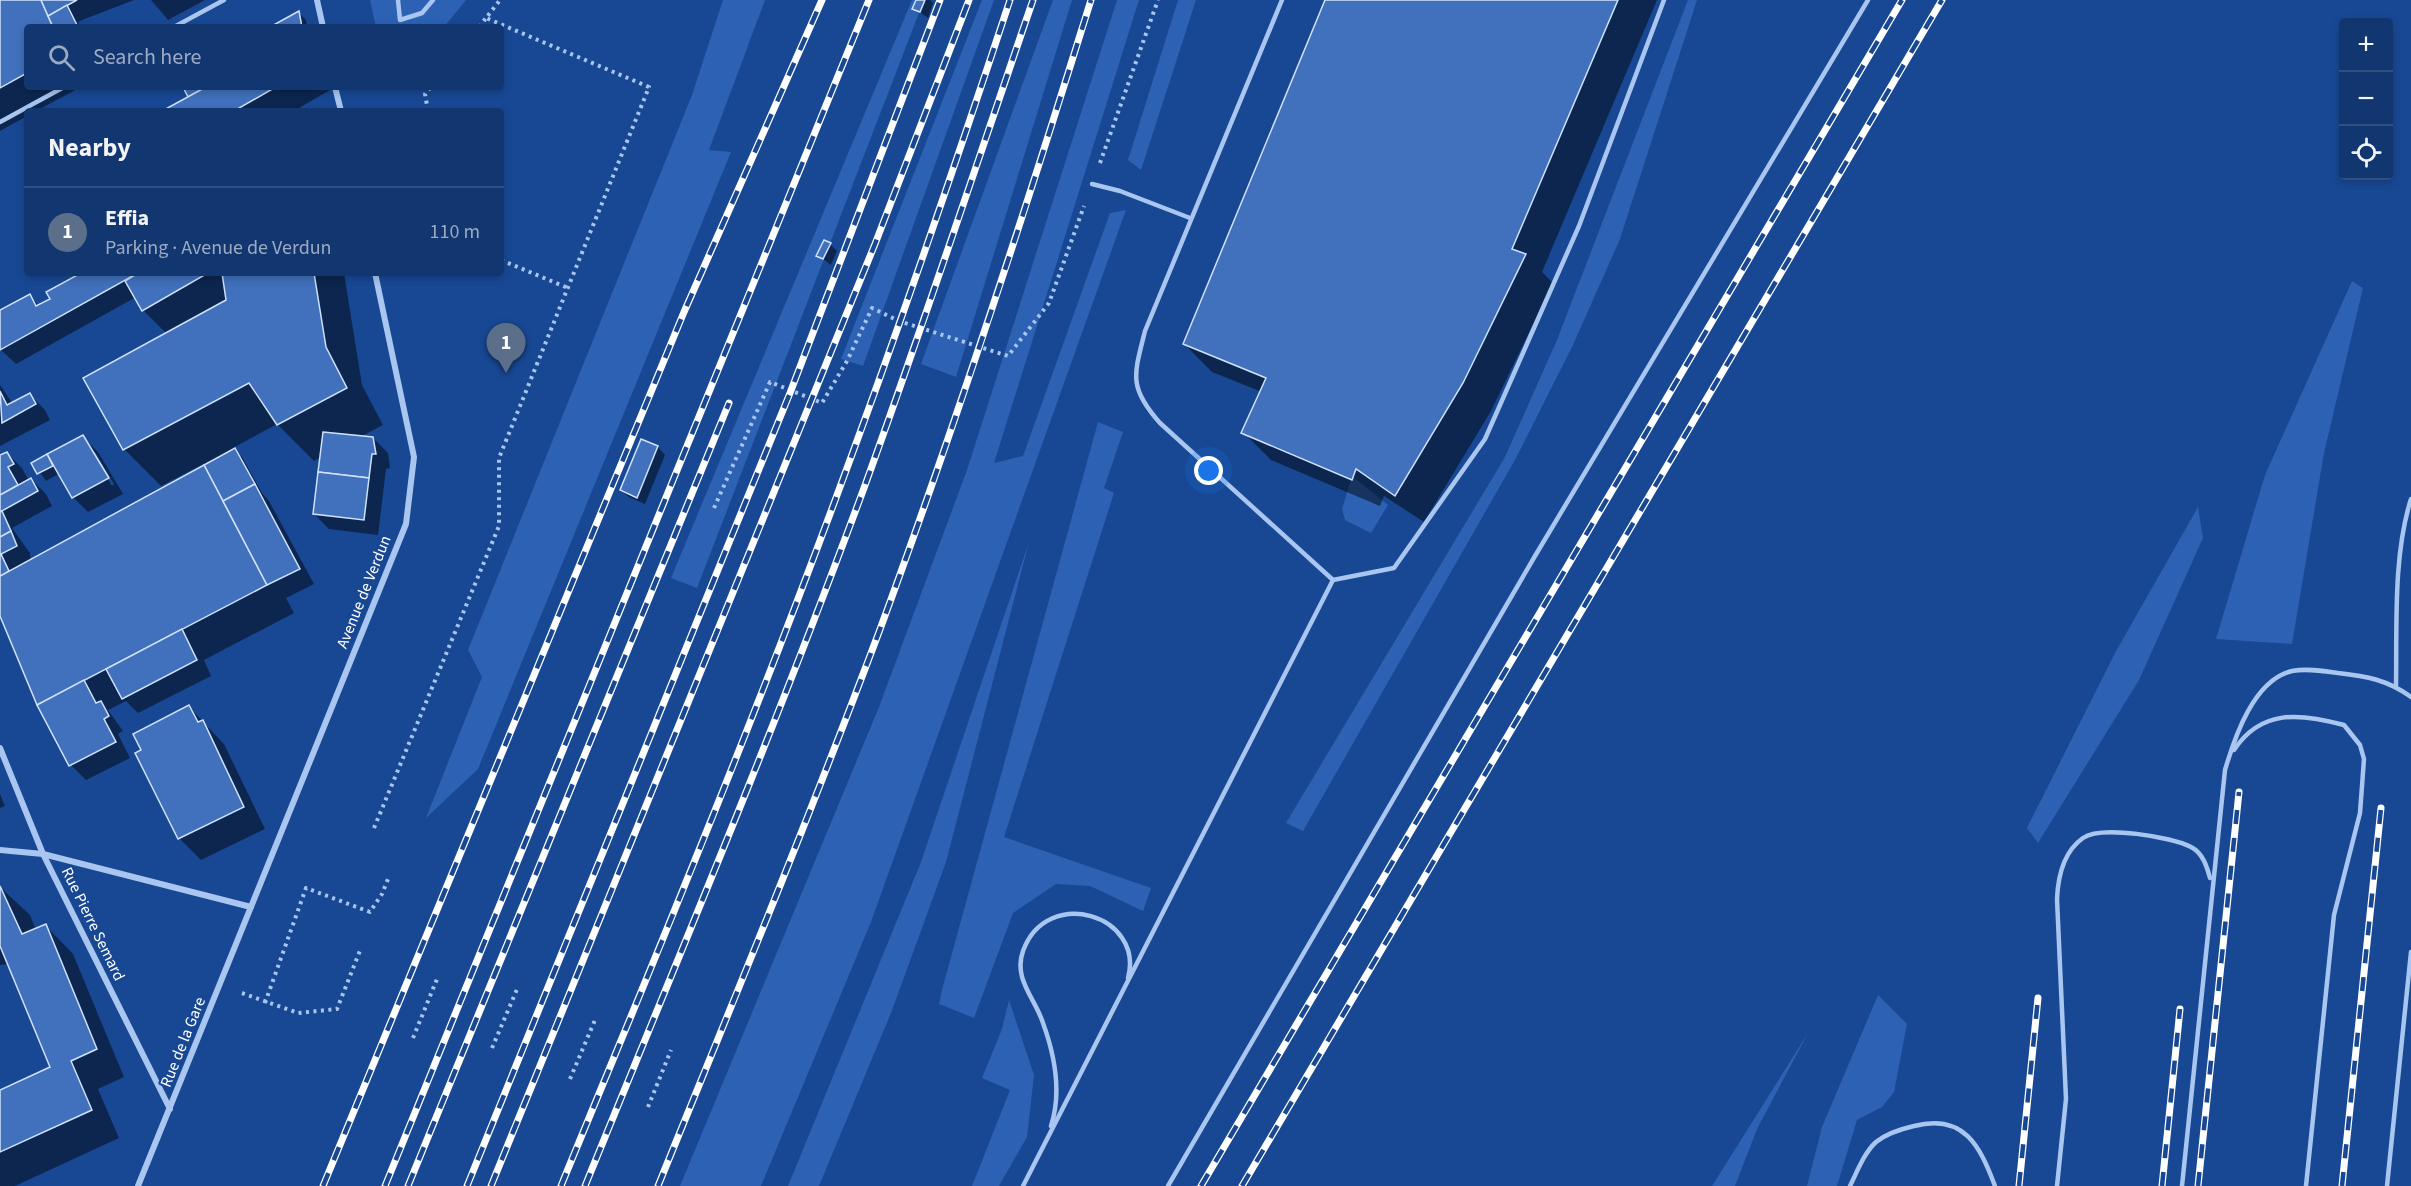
<!DOCTYPE html>
<html lang="en">
<head>
<meta charset="utf-8">
<style>
  :root { --surface:#12366f; --page:#1f4177; --text:#f1f3f6; --muted:#9cabc3; --line:#315082; --accent:#d6ab8b }
  body { margin:0; font-family:"Source Sans 3",sans-serif; background:var(--page); color:var(--text) }
  .controls { position:absolute; right:18px; top:18px; display:grid; overflow:hidden; border-radius:6px; box-shadow:0 3px 9px #0003 }
  .controls button { width:54px; height:54px; display:grid; place-items:center; padding:0; border:0; border-bottom:2px solid var(--line); background:var(--surface); color:var(--text); font:30px sans-serif }
  .you { position:absolute; left:1209px; top:471px; width:21px; height:21px; margin:-15px; border:4px solid #fff; border-radius:50%; background:#1a73e8; box-shadow:0 0 0 9px #1a73e833 }
  .badge { display:grid; place-items:center; width:39px; height:39px; border-radius:50%; background:var(--accent); color:#fff; font-size:20px; font-weight:700 }
  .pin { position:absolute; translate:-50% -50px; filter:drop-shadow(0 2px 3px #0008) }
  .pin::after { content:''; position:absolute; top:32px; width:21px; height:18px; background:inherit; clip-path:polygon(0 0,100% 0,50% 100%) }
  .list { margin:0; padding:0; list-style:none }
  h2 { display:flex; justify-content:space-between; align-items:center; height:78px; margin:0; padding:0 24px; font-size:26px }
  h2 small { font-size:20px; font-weight:400; color:var(--muted) }
  .list li { display:grid; grid-template-columns:39px 1fr auto; gap:18px; align-items:center; box-sizing:border-box; height:90px; padding:0 24px; border-top:2px solid var(--line) }
  .list b { display:block; font-size:22px; white-space:nowrap }
  .list p { margin:0; font-size:20px; white-space:nowrap; color:var(--muted) }
  .list em { font-size:20px; font-style:normal; color:var(--muted) }
  .icon { flex:none; width:33px; height:33px; fill:none; stroke:currentColor; stroke-width:2; stroke-linecap:round; stroke-linejoin:round }
  .map { position:relative; flex:none; width:2411px; height:1186px; overflow:hidden }
  .search { position:absolute; background:var(--surface); box-shadow:0 3px 9px #0003; left:24px; top:24px; width:480px; height:66px; display:flex; align-items:center; gap:15px; box-sizing:border-box; padding:0 21px; border-radius:6px; color:var(--muted); font-size:22px }
  .panel { position:absolute; background:var(--surface); box-shadow:0 3px 9px #0003; left:24px; top:108px; width:480px; height:168px; border-radius:6px }
  .map>svg:first-child { display:block }
  .green { fill:#2c61b3 }
  .shadow { fill:#0007; fill-rule:evenodd }
  .building { fill:#4171bc; stroke:#d0e2fb; stroke-width:1.5 }
  .lines { fill:none; stroke-linecap:round; stroke-linejoin:round }
  .path { stroke:#a9c6f0; stroke-width:4; stroke-dasharray:3 4.5; stroke-linecap:butt }
  .lane { stroke:#a9c6f0; stroke-width:4.5 }
  .street { stroke:#a9c6f0; stroke-width:6 }
  .rail-casing { stroke:#fff; stroke-width:7 }
  .rail { stroke:#184894; stroke-width:4.5; stroke-dasharray:14; stroke-linecap:butt }
  .labels { text-anchor:middle; dominant-baseline:central; stroke-width:4.5; stroke-linejoin:round; paint-order:stroke }
  .street-label { font-size:16px; fill:#fff; stroke:#184894 }
</style>
</head>
<body>
<div class="map">
<svg width="2411" height="1186" viewBox="0 0 2411 1186">
  <rect width="100%" height="100%" fill="#184894"/>
  <g class="green">
    <polygon points="370,0 466,0 444,27 376,27"/>
    <polygon points="723,0 765,0 709,150 731,152 478,769 426,818 482,677 468,650 692,95"/>
    <polygon points="912,0 924,0 697,588 671,578"/>
    <polygon points="982,0 994,0 863,366 841,359"/>
    <polygon points="1053,0 1072,0 956,377 921,364"/>
    <polygon points="1117,0 1139,0 994,463 1023,456 1110,213 1126,210 871,922 761,1186 680,1186 879,707 967,470"/>
    <polygon points="1178,0 1196,0 1141,170 1128,160"/>
    <polygon points="1688,0 1697,0 1620,239 1573,345 1515,460 1303,831 1286,823 1505,457 1557,340"/>
    <polygon points="2352,281 2363,288 2324,453 2292,644 2216,639 2265,475"/>
    <polygon points="1098,422 1123,432 1104,488 1114,493 1004,837 1151,888 1143,911 1090,886 1056,884 1013,913 974,1018 939,1004 943,986"/>
    <polygon points="1352,476 1388,505 1371,533 1345,520 1342,509"/>
    <polygon points="2198,507 2203,538 2139,680 2038,843 2027,828 2115,653"/>
    <polygon points="1029,542 946,862 891,1013 819,1186 788,1186 921,862"/>
    <polygon points="1878,995 1907,1024 1894,1092 1882,1107 1857,1120 1837,1186 1807,1186 1822,1127"/>
    <polygon points="1009,1000 1034,1075 1027,1137 999,1186 972,1186 1010,1090 982,1078 1002,1029"/>
    <polygon points="1808,1033 1757,1129 1735,1186 1712,1186"/>
  </g>
  <g class="shadow">
    <polygon points="0,0 134,0 82,20 78,22 80,27 27,27 27,87 81,87 36,111 27,111 27,116 0,131"/>
    <polygon points="151,0 205,0 168,20"/>
    <polygon points="917,0 930,0 933,3 928,18 914,8"/>
    <polygon points="1327,0 1657,0 1542,272 1553,283 1491,411 1424,522 1384,496 1380,506 1271,460 1243,432 1262,392 1212,372 1184,344"/>
    <polygon points="299,13 306,20 307,27 273,27"/>
    <polygon points="185,87 330,87 330,90 294,111 165,111 190,97"/>
    <polygon points="830,244 837,251 831,265 818,255"/>
    <polygon points="84,273 344,273 362,385 383,425 360,437 373,438 388,453 390,468 386,469 378,535 329,529 314,514 321,457 314,461 277,424 233,448 242,457 262,493 269,501 314,584 286,598 294,613 204,660 211,676 138,713 126,701 108,710 123,731 118,734 130,758 86,780 71,765 0,612 0,457 7,453 22,468 29,481 31,479 46,494 52,506 12,528 30,553 31,561 214,461 213,459 161,486 125,450 85,379 167,334 143,310 136,297 16,364 1,350 0,312 30,296 39,306 52,300"/>
    <polygon points="0,385 13,404 30,395 45,410 50,420 0,446"/>
    <path d="M83,437l15,15 25,42 -35,18 -15,-15 -13,-24 -14,8 -13,-18zM92,452h3l19,32 -2,2z"/>
    <polygon points="642,441 658,447 665,455 645,504 629,497 621,490"/>
    <polygon points="189,707 224,744 265,829 201,860 179,838"/>
    <polygon points="0,794 5,806 0,808"/>
    <polygon points="0,887 30,915 36,930 46,926 73,954 124,1077 98,1089 119,1138 15,1186 0,1186 0,1091 52,1068 9,964 0,965"/>
  </g>
  <g class="building">
    <polygon points="0,0 41,0 53,27 27,27 27,73 0,88"/>
    <polygon points="41,0 77,0 48,16"/>
    <polygon points="916,0 925,0 920,12 912,9"/>
    <polygon points="1325,0 1618,0 1512,249 1526,254 1463,383 1395,496 1356,469 1352,480 1241,433 1266,378 1183,344"/>
    <polygon points="67,5 78,27 53,27 48,16"/>
    <polygon points="299,11 302,27 270,27"/>
    <polygon points="183,87 206,87 188,97"/>
    <polygon points="206,87 276,87 234,111 162,111"/>
    <polygon points="824,240 831,243 823,259 816,256"/>
    <polygon points="81,273 138,273 0,350 0,310 30,294 36,306 50,299 46,292"/>
    <polygon points="138,273 208,273 142,311 125,281"/>
    <polygon points="222,273 314,273 326,347 347,388 277,425 249,383 123,450 83,378 226,300"/>
    <polygon points="0,391 7,405 30,393 36,404 2,423"/>
    <polygon points="323,432 373,437 376,454 372,454 369,478 318,472"/>
    <polygon points="83,435 109,478 72,498 47,454"/>
    <polygon points="641,439 658,446 637,498 620,490"/>
    <polygon points="235,448 255,484 223,501 204,465"/>
    <polygon points="7,452 14,464 8,467 18,485 0,495 0,455"/>
    <polygon points="47,454 53,466 37,474 31,463"/>
    <polygon points="204,465 267,585 37,705 0,616 0,576"/>
    <polygon points="318,472 369,478 364,520 313,514"/>
    <polygon points="31,478 38,491 0,512 0,495"/>
    <polygon points="255,484 300,569 267,585 223,501"/>
    <polygon points="2,511 11,531 0,537 0,512"/>
    <polygon points="11,531 17,546 1,554 9,571 0,576 0,537"/>
    <polygon points="182,629 197,660 122,699 106,669"/>
    <polygon points="84,680 96,703 101,701 109,716 104,719 116,742 69,766 37,705"/>
    <polygon points="189,705 198,722 203,720 244,807 178,839 135,753 141,750 133,734"/>
    <polygon points="0,886 22,934 46,924 97,1049 71,1061 92,1110 0,1152 0,1090 50,1067 0,946"/>
  </g>
  <g class="lines">
    <g class="path">
      <polyline points="479,27 486,18"/>
      <polyline points="428,111 425,94 431,87"/>
      <polyline points="1100,163 1158,0"/>
      <polyline points="501,260 568,288"/>
      <polyline points="714,508 770,382 822,403 847,361 872,308 899,321 1008,356 1049,303 1084,206"/>
      <polyline points="374,828 499,526 499,458 649,87 486,18 500,0"/>
      <polyline points="242,993 298,1013 337,1009 361,948"/>
      <polyline points="265,1003 306,888 370,912 382,894 388,879"/>
      <polyline points="413,1038 437,979"/>
      <polyline points="492,1048 518,987"/>
      <polyline points="570,1079 595,1020"/>
      <polyline points="648,1107 671,1050"/>
    </g>
    <g class="lane">
      <polyline points="398,0 400,20 422,13 433,0"/>
      <path d="M1282,0l-137,331c-11,44 -17,56 15,92l173,157"/>
      <polyline points="174,27 224,0"/>
      <polyline points="0,122 64,87"/>
      <polyline points="1092,184 1120,191 1190,218"/>
      <polyline points="1333,580 1394,568 1485,439 1579,226 1664,0"/>
      <path d="M2396,686c1,-59 -3,-131 15,-187"/>
      <path d="M2234,750c27,-41 66,-37 110,-25l16,20 4,14 -4,54 -26,102 -28,271"/>
      <path d="M1051,1126c11,-34 4,-70 -8,-103 -8,-25 -30,-44 -20,-72 24,-66 122,-36 105,27"/>
      <polyline points="1023,1186 1333,580"/>
      <polyline points="1168,1186 1535,556 1868,0"/>
      <path d="M1850,1186c7,-14 14,-33 26,-44 11,-9 25,-13 38,-16 50,-13 66,20 81,60"/>
      <path d="M2057,1186l9,-87 -9,-200c1,-23 6,-47 26,-61 18,-13 89,-1 108,9 12,6 16,20 19,31"/>
      <path d="M2182,1186l43,-416c10,-34 29,-90 67,-99 15,-3 32,0 46,2 28,3 50,7 73,24"/>
      <polyline points="2387,1186 2411,952"/>
    </g>
    <g class="street">
      <polyline points="317,0 323,27"/>
      <polyline points="335,87 341,111"/>
      <polyline points="0,748 43,854 170,1109"/>
      <polyline points="0,850 43,854 251,907"/>
      <polyline points="138,1186 406,524 414,457 375,273"/>
    </g>
    <g class="rail-casing">
      <g id="rail">
        <polyline points="323,1186 684,312 822,0"/>
        <polyline points="385,1186 869,0"/>
        <polyline points="408,1186 729,403"/>
        <polyline points="467,1186 790,393 940,0"/>
        <polyline points="491,1186 875,244 969,0"/>
        <path d="M561,1186c66,-161 134,-322 197,-484 91,-231 174,-466 252,-702"/>
        <path d="M585,1186c95,-232 192,-463 279,-698 59,-162 113,-325 169,-488"/>
        <path d="M658,1186c75,-184 151,-368 221,-554 77,-208 146,-420 212,-632"/>
        <polyline points="1201,1186 1902,0"/>
        <polyline points="1242,1186 1942,0"/>
        <polyline points="2019,1186 2038,998"/>
        <polyline points="2162,1186 2180,1009"/>
        <polyline points="2198,1186 2239,792"/>
        <polyline points="2342,1186 2381,808"/>
      </g>
    </g>
    <use href="#rail" class="rail"/>
  </g>
  <g class="labels">
    <g class="street-label">
      <text transform="translate(364 592) rotate(-68)">Avenue de Verdun</text>
      <text transform="translate(93 924) rotate(64)">Rue Pierre Semard</text>
      <text transform="translate(183 1042) rotate(-68)">Rue de la Gare</text>
    </g>
  </g>
</svg>
<div class="controls">
<button>+</button>
<button>−</button>
<button><svg class="icon" aria-label="locate" viewBox="0 0 24 24"><circle cx="12" cy="12" r="6"/><path d="M12 2v4M12 18v4M2 12h4M18 12h4"/></svg></button>
</div>
<div class="you"></div>
<div class="pin badge" style="left:506px;top:373px;background:#5c6f8a">1</div>
<div class="search"><svg class="icon" aria-label="search" viewBox="0 0 24 24"><circle cx="10" cy="10" r="6"/><path d="M15 15l6 6"/></svg>Search here</div>
<section class="panel">
<h2>Nearby<small></small></h2>
<ul class="list">
<li><span class="badge" style="background:#5c6f8a">1</span><div><b>Effia</b><p>Parking · Avenue de Verdun</p></div><em>110 m</em></li>
</ul>
</section>
</div>
</body>
</html>
